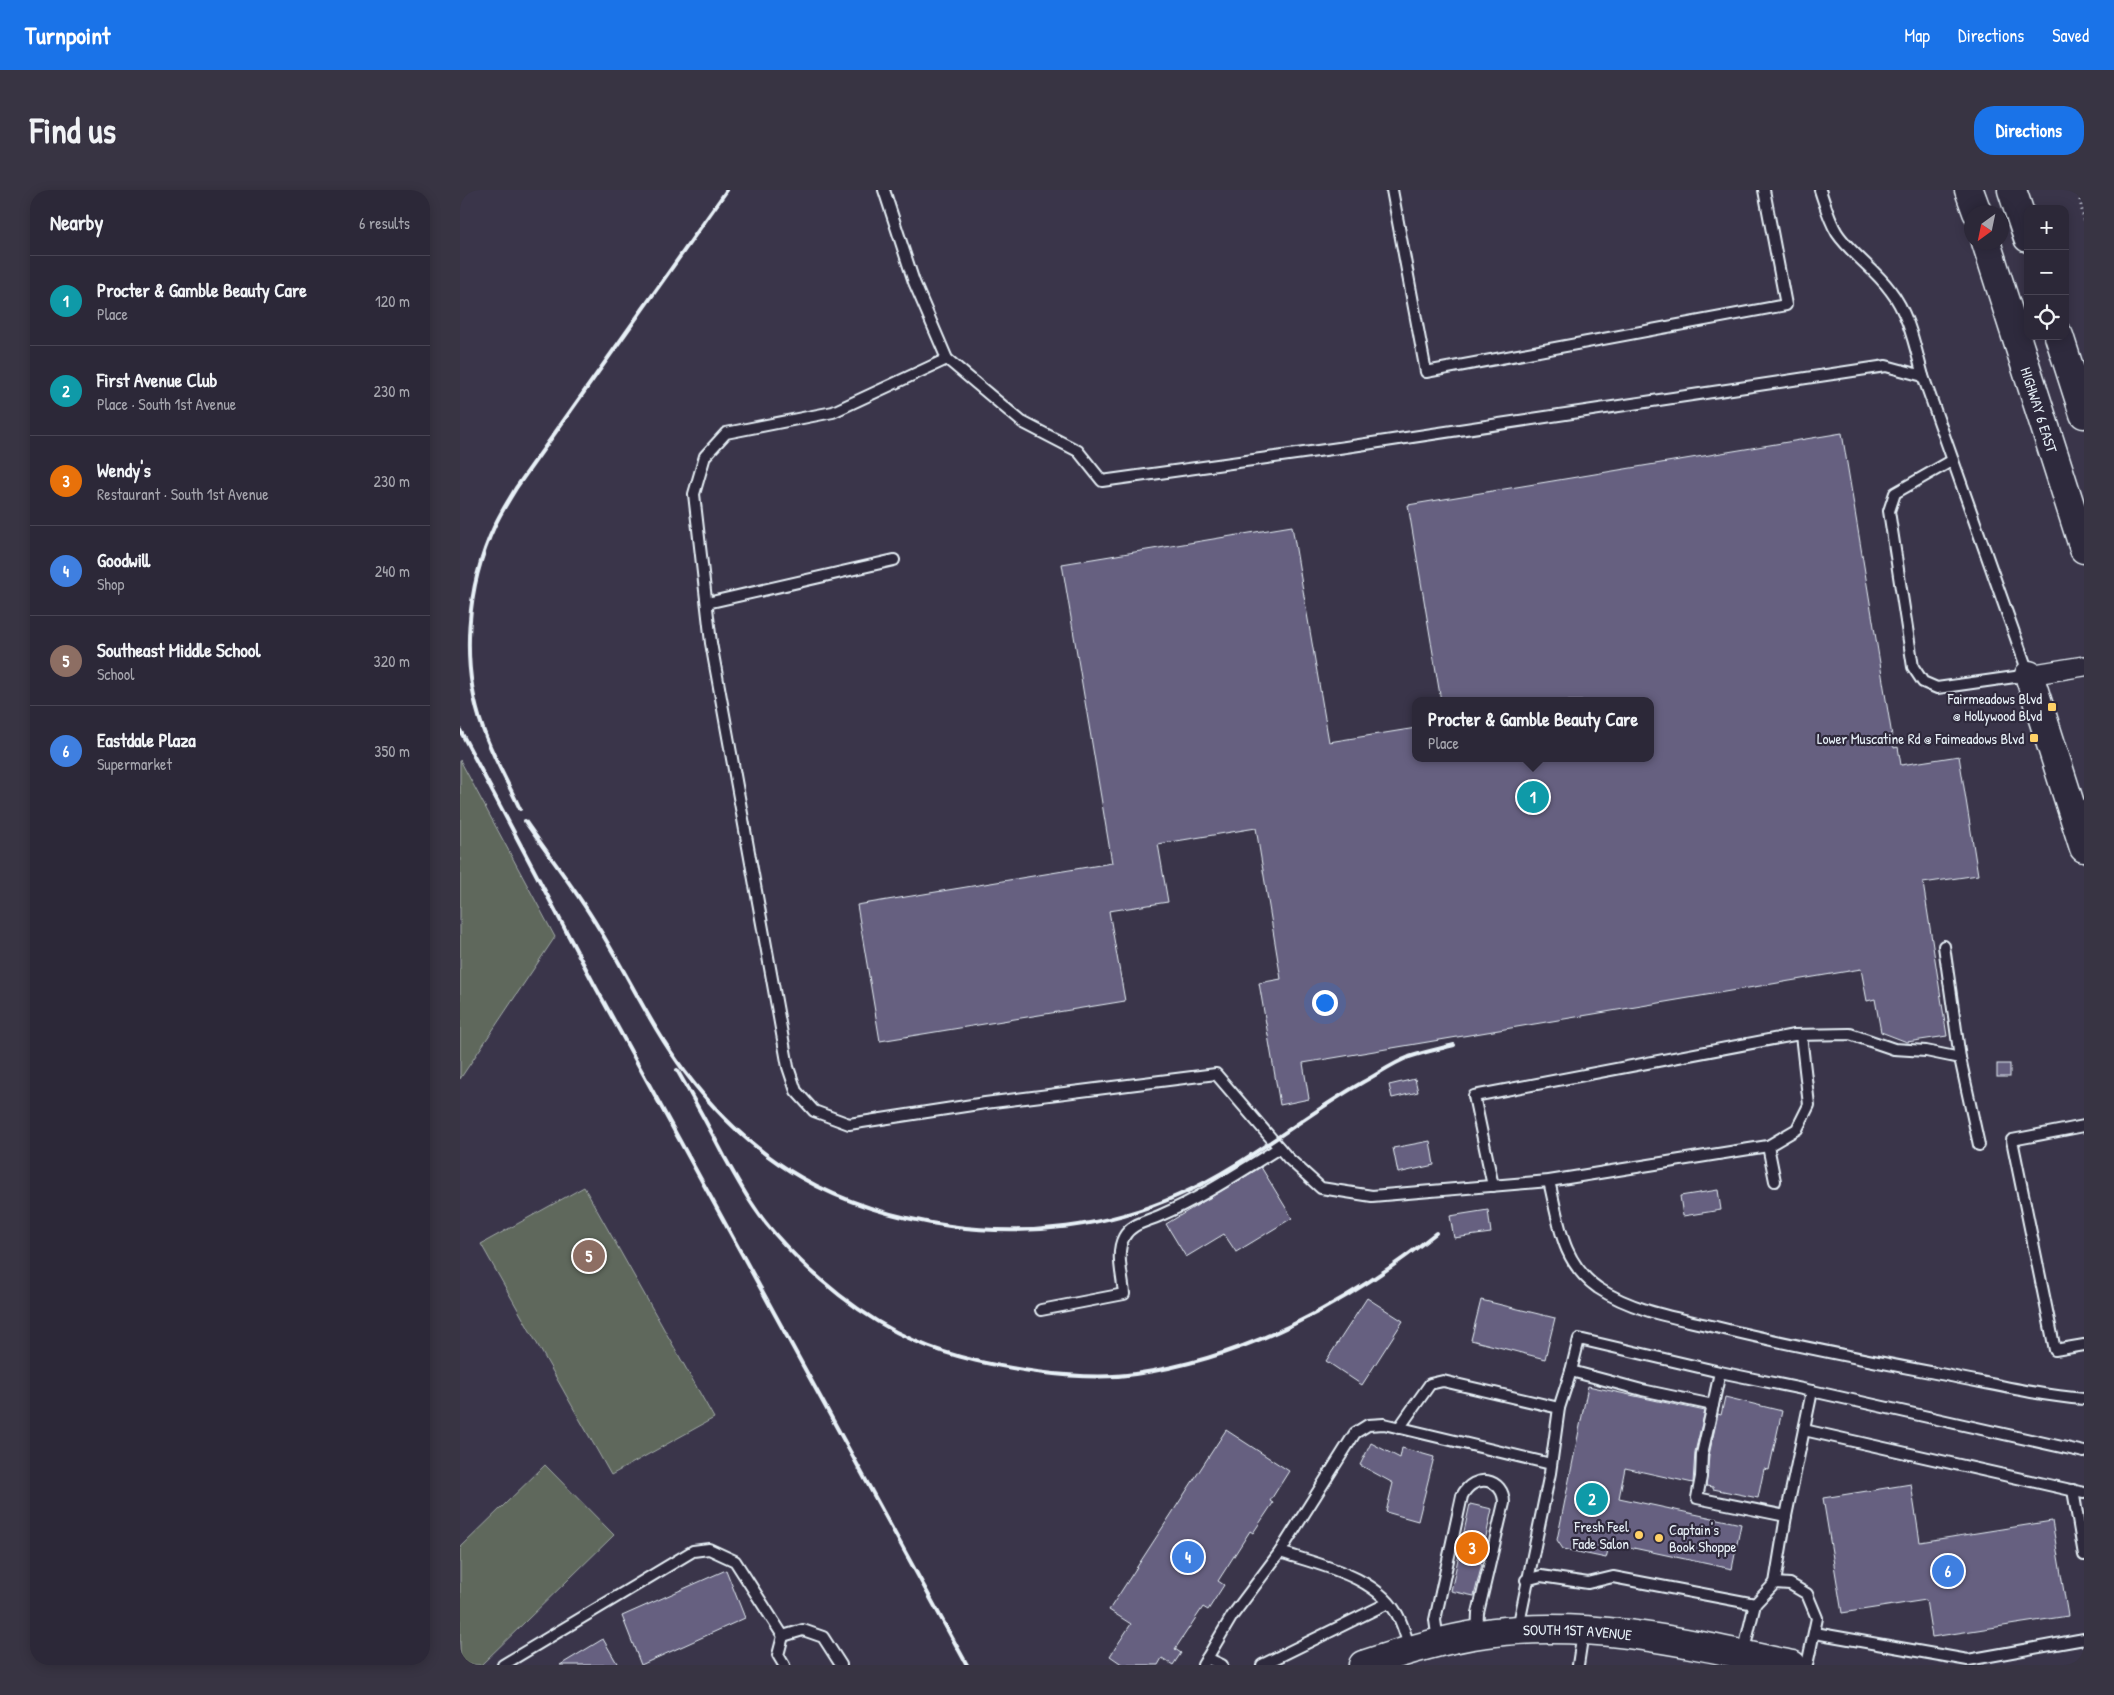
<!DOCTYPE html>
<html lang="en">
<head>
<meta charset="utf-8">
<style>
  :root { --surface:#2c2838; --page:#383443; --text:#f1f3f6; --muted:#a6a6ae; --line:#484453; --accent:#1a73e8 }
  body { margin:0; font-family:"Patrick Hand",sans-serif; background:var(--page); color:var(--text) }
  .controls { position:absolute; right:15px; top:15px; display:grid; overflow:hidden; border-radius:10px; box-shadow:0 2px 12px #0003 }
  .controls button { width:45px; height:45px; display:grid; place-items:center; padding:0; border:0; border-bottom:1px solid var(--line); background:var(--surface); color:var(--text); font:25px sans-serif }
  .compass { position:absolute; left:1504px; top:15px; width:45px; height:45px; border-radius:50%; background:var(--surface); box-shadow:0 2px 12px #0003; rotate:213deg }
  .you { position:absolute; left:864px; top:812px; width:18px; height:18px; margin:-12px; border:4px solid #fff; border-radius:50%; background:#1a73e8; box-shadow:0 0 0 8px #1a73e833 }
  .badge { display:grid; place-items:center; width:32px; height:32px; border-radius:50%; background:var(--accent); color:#fff; font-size:16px; font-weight:700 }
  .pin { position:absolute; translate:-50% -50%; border:2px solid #fff; box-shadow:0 1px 5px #0006 }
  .popup { position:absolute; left:952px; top:507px; width:242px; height:65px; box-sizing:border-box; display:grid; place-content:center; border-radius:10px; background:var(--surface); filter:drop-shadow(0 1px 4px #0005); font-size:16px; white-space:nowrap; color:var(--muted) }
  .popup b { font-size:19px; color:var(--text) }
  .popup::after { content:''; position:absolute; left:50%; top:100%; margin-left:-10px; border:10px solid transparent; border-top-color:var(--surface) }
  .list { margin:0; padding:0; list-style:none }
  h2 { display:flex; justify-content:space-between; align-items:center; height:65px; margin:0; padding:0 20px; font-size:21px }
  h2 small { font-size:16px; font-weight:400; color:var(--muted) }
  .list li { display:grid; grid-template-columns:32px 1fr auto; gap:15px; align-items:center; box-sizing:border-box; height:90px; padding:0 20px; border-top:1px solid var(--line) }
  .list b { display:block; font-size:19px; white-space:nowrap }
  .list p { margin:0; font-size:16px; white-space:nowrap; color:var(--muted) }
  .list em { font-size:16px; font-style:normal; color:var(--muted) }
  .icon { flex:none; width:28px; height:28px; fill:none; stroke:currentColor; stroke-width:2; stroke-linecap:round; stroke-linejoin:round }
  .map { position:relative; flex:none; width:1624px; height:1475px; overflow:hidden; border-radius:20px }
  header { display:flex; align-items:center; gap:30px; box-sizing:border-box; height:70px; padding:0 25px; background:var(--accent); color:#fff }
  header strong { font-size:24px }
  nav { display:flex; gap:28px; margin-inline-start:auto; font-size:18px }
  .intro { display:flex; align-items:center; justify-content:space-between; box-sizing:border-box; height:120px; padding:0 30px }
  h1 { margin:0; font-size:35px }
  .button { padding:12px 22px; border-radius:20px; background:var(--accent); color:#fff; font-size:18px; font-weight:700 }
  main { display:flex; gap:30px; padding:0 30px }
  aside { flex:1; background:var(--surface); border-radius:20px; box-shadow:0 2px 12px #0003 }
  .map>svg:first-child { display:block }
  .green { fill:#5e675b; stroke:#a3acaa }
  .building { fill:#666180; stroke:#e8f1f8 }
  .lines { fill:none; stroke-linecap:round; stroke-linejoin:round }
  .lane-casing { stroke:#e8f1f8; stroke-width:14 }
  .street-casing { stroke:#e8f1f8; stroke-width:22 }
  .secondary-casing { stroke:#e8f1f8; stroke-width:31 }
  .primary-casing { stroke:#e8f1f8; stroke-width:31 }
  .path { stroke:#e8f1f8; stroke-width:3; stroke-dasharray:1 4; stroke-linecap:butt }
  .lane { stroke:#2f2a3d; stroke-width:10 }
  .street { stroke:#2f2a3d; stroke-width:19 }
  .secondary { stroke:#2f2a3d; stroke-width:28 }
  .primary { stroke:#2f2a3d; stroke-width:28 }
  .rail { stroke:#e8f1f8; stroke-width:4 }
  .poi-dot { fill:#ffd166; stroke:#2f2a3d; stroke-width:2 }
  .labels { text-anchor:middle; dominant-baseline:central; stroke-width:4.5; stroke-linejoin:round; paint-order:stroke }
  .street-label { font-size:15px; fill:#e8f1f8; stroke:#2f2a3d }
  .poi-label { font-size:15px; fill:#e8f1f8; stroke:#2f2a3d; text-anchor:end }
</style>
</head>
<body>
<header>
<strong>Turnpoint</strong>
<nav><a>Map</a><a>Directions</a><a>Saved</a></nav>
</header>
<div class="intro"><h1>Find us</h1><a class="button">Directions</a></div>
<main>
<aside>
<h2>Nearby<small>6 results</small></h2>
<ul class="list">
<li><span class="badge" style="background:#0f9aa8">1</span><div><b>Procter &amp; Gamble Beauty Care</b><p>Place</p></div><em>120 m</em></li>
<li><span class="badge" style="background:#0f9aa8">2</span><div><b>First Avenue Club</b><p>Place · South 1st Avenue</p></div><em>230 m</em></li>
<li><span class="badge" style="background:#e8710a">3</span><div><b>Wendy's</b><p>Restaurant · South 1st Avenue</p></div><em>230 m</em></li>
<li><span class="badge" style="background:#3f7fe0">4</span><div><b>Goodwill</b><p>Shop</p></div><em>240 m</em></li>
<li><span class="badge" style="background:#8d6e63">5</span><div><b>Southeast Middle School</b><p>School</p></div><em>320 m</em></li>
<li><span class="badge" style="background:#3f7fe0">6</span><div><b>Eastdale Plaza</b><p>Supermarket</p></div><em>350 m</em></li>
</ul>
</aside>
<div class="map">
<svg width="1624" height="1475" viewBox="0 0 1624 1475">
  <rect width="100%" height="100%" fill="#3a354a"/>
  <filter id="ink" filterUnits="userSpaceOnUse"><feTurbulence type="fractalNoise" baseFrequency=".02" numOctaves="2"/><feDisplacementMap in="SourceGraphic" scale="10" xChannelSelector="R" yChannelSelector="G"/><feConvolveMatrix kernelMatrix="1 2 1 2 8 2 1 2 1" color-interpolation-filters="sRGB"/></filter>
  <g filter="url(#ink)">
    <g class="green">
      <polygon points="0,570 95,747 0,889"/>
      <polygon points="124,997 254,1228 151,1285 21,1054"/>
      <polygon points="85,1275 154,1345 21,1475 0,1475 0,1358"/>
    </g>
    <g class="building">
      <polygon points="1382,243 1434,558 1438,557 1441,575 1499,566 1518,685 1463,693 1487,846 1447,852 1421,842 1415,809 1407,811 1401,779 843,873 849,909 820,915 799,793 821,789 796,638 698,654 708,712 649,721 665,811 420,851 397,715 652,673 602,374 832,336 869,552 956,538 956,568 1190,568 1190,511 981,511 948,315"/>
      <rect x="1537" y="874" width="13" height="13"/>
      <polygon points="955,889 958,902 932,908 929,895"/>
      <polygon points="970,951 974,975 938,983 933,958"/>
      <polygon points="801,977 832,1028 776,1062 764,1044 726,1067 706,1034"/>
      <polygon points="1258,1000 1261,1020 1223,1026 1220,1006"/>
      <polygon points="1028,1020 1031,1043 994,1048 990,1026"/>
      <polygon points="907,1108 943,1131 902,1195 866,1171"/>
      <polygon points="1021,1110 1095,1128 1085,1169 1011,1150"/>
      <polygon points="1128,1196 1245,1221 1235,1262 1233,1293 1165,1278 1159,1308 1281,1334 1272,1379 1150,1353 1146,1368 1103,1359 1097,1350"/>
      <polygon points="1265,1207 1322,1221 1309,1280 1304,1279 1298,1308 1253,1299 1253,1297 1246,1296 1249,1265 1258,1224 1261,1225"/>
      <polygon points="766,1240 829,1281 810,1311 813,1313 793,1343 790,1341 758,1391 764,1395 748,1420 743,1417 715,1459 721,1463 713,1475 702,1468 698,1475 663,1475 650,1466 671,1434 649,1420"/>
      <polygon points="911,1253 940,1268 942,1258 974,1267 958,1331 926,1322 933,1293 900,1275"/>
      <polygon points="1451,1294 1460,1352 1592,1331 1608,1426 1472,1447 1466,1410 1382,1423 1363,1308"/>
      <polygon points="1010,1314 1032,1319 1020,1374 1022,1374 1014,1406 991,1401"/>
      <polygon points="266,1380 285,1428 181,1475 162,1426"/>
      <polygon points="143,1449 158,1475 100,1475"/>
    </g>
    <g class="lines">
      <g class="lane-casing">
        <g id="lane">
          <polyline points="424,0 454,92 487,169 562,232 618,261 642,291 879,258 1426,176 1463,186 1569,485 1477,498 1463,492 1453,477 1429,321 1435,303 1493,270"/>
          <polyline points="932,0 966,182 1326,115 1304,0"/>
          <path d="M1360,0c5,15 9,30 17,43 14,21 38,36 53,57 19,24 25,57 33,86"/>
          <polyline points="487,169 373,222 266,243 245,266 234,304 251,453 328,877 336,901 354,921 389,934 525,913 756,884 828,968 861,998 912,1006 1089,991 1308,956 1337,939 1349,915 1341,845"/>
          <polyline points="247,413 434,370"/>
          <polyline points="1484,756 1500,868 1519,955"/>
          <polyline points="1624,936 1552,950 1595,1160 1624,1155"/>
          <polyline points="1308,956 1315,991"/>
          <path d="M1089,991c10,41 12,81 49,107 35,23 78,30 118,39 72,18 146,32 219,46 49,9 99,22 149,26"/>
          <polyline points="1033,996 1014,906 1334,845 1390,844 1434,859 1466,861 1500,868"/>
          <path d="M581,1120l83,-16c-1,-16 -9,-41 0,-57 7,-13 21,-15 35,-21 42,-18 81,-44 120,-68"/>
          <polyline points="1111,1181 1119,1149 1260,1182"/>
          <polyline points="1352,1201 1624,1262"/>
          <polyline points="1253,1215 1260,1182 1352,1201 1326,1326 1315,1393"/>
          <polyline points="939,1238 970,1194 983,1191 1099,1218"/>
          <polyline points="1344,1240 1624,1303"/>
          <polyline points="1613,1300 1624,1365"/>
          <path d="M820,1362c40,13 101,25 120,68 4,9 7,19 10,29"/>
          <polyline points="1066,1390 1081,1386 1128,1393 1153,1387 1295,1414"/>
          <polyline points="1058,1438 1090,1283 1099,1218 1111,1181 1182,1200 1253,1215 1242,1264 1241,1287 1237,1308 1326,1326"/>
          <polyline points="1355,1443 1508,1470 1624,1449"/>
          <polyline points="323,1446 343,1440 363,1447 381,1475"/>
          <path d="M978,1451l-3,-21 27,-124c12,-24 42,-18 42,7l-26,110 -1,21"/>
          <polyline points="1283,1464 1295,1414 1315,1393 1330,1394 1347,1404 1357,1428 1347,1475"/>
          <polyline points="747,1468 762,1475"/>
          <polyline points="43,1475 233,1361 249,1359 275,1371 323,1446 318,1465 324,1475"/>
          <polyline points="743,1475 772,1426 820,1362 895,1243 908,1235 924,1234 1091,1274"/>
          <polyline points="802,1475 928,1413"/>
          <polyline points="1118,1475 1123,1442"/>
        </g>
      </g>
      <g class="street-casing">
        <polyline id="street" points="1569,485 1624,476"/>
      </g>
      <g class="secondary-casing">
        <g id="secondary">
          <polyline points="1569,485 1624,658"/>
          <path id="s1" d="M903,1475c38,-13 77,-25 117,-31 105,-16 210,9 312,31"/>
        </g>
      </g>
      <g class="primary-casing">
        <g id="primary">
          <polyline points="1509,0 1517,22"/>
          <polyline points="1552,0 1568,48"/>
          <path id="s2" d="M1526,52l98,307"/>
          <polyline points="1599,146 1624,224"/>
        </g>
      </g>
      <polyline class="path" points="1618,0 1624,30"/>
      <use href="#lane" class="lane"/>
      <use href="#street" class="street"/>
      <use href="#secondary" class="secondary"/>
      <use href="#primary" class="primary"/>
      <g class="rail">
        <polyline points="0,540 134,794 507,1475"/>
        <path d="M60,619c-12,-26 -27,-52 -37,-80 -23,-64 -17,-143 12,-204 6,-13 14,-25 21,-37l211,-298"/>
        <path d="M65,631c24,35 51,69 73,106 30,48 53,100 87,145 69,92 152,138 265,154 77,11 158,1 229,-31 66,-29 121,-77 184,-113 15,-8 30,-19 46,-25 15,-5 30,-8 45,-12"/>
        <path d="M217,880c16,28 32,57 47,86 15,27 30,55 51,78 38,43 87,84 140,107 39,17 81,25 122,31 31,4 66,7 98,2 111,-16 214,-71 301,-141"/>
      </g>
    </g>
  </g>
  <g class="poi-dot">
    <rect x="1587" y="512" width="10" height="10" rx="2.5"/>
    <rect x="1569" y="543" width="10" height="10" rx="2.5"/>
    <circle cx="1179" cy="1345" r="5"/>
    <circle cx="1199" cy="1348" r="5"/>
  </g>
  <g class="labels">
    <g class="street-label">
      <text stroke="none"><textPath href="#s2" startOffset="176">HIGHWAY 6 EAST</textPath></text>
      <text stroke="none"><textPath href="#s1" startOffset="219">SOUTH 1ST AVENUE</textPath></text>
    </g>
    <g class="poi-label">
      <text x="1582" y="508">Fairmeadows Blvd<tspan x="1582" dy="17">@ Hollywood Blvd</tspan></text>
      <text x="1564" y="548">Lower Muscatine Rd @ Faimeadows Blvd</text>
      <text x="1169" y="1336">Fresh Feel<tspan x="1169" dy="17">Fade Salon</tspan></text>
      <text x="1209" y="1339" text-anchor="start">Captain's<tspan x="1209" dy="17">Book Shoppe</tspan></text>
    </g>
  </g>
</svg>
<div class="controls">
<button>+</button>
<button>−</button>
<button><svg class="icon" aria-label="locate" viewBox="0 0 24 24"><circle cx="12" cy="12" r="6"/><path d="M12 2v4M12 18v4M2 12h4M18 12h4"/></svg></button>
</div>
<svg class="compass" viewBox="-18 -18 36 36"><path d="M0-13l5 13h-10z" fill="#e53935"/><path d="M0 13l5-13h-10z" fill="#a6a6ae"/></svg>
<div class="you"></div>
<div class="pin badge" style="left:1073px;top:607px;background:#0f9aa8">1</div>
<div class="popup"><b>Procter &amp; Gamble Beauty Care</b>Place</div>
<div class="pin badge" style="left:1132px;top:1309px;background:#0f9aa8">2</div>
<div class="pin badge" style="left:1012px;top:1358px;background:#e8710a">3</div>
<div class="pin badge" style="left:728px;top:1367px;background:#3f7fe0">4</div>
<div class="pin badge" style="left:129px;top:1066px;background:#8d6e63">5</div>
<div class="pin badge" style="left:1488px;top:1381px;background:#3f7fe0">6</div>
</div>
</main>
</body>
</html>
